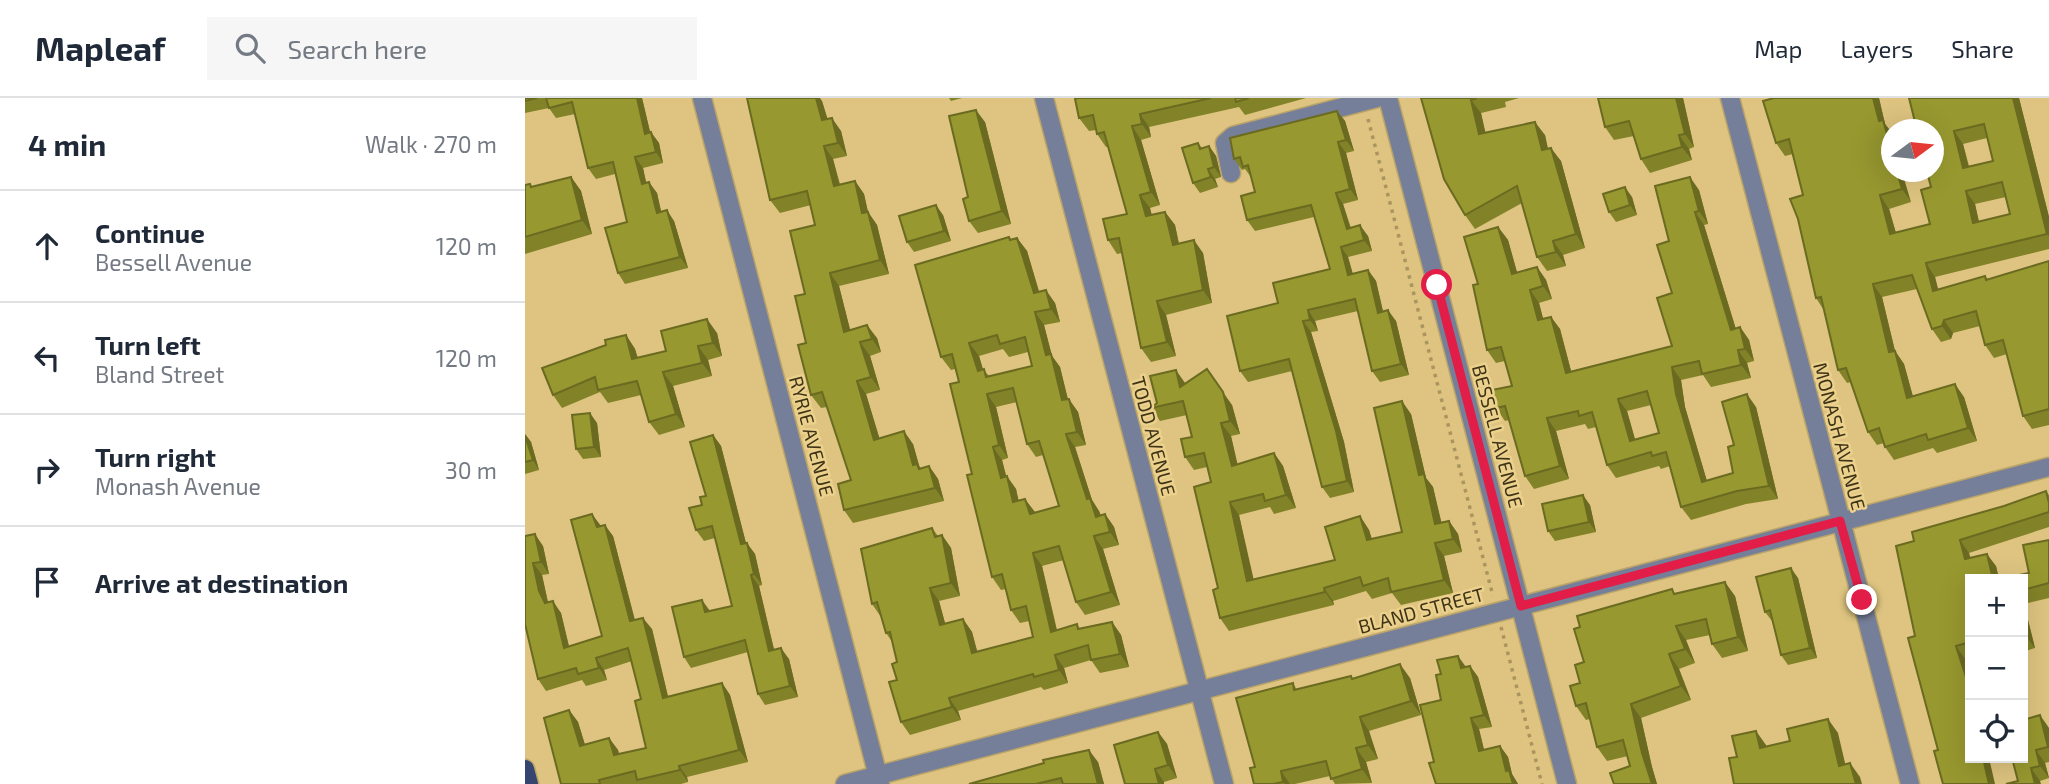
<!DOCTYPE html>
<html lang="en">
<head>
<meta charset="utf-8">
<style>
  :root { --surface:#fff; --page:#f6f6f7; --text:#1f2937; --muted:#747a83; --line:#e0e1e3 }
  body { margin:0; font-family:"Exo 2",sans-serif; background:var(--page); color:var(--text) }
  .controls { position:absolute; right:21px; bottom:21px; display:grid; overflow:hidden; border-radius:0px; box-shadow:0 7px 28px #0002 }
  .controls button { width:63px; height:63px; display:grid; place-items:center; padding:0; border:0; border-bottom:2px solid var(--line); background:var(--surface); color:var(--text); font:35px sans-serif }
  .compass { position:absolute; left:1356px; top:21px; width:63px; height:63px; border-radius:50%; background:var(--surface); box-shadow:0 7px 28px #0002; rotate:75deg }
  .stop { position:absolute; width:21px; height:21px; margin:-16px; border:5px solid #e11d48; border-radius:50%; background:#fff }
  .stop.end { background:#e11d48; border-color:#fff; box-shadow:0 2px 7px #0008 }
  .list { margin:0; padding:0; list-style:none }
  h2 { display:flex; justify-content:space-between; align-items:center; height:91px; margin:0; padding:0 28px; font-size:30px }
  h2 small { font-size:23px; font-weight:400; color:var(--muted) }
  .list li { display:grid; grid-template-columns:46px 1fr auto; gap:21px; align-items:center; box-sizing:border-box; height:112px; padding:0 28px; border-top:2px solid var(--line) }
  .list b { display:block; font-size:26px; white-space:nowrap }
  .list p { margin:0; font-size:23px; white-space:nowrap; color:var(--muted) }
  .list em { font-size:23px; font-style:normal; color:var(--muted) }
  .icon { flex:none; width:38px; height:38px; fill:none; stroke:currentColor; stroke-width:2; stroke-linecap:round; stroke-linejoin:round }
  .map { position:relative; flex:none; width:1524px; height:686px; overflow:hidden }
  header { display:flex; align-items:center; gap:42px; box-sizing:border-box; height:98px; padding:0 35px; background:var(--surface); border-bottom:2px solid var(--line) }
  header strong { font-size:33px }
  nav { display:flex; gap:38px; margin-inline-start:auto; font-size:24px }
  .search { width:490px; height:63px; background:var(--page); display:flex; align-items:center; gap:18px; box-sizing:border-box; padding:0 24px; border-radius:0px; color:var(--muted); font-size:26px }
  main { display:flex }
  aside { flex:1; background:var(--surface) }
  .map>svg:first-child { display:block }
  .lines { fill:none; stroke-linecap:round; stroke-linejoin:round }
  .minor-casing { stroke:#bba469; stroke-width:21 }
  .major-casing { stroke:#bba469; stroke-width:21 }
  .path { stroke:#aa955e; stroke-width:3.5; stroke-dasharray:3.5 5; stroke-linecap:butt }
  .minor { stroke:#767f99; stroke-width:18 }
  .major { stroke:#364470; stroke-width:18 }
  .wall { fill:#828328; fill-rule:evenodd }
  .shaded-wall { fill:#6a6a21 }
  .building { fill:#97982f; stroke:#6a6a21; stroke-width:2; fill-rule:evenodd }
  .route { stroke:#e11d48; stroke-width:9 }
  .labels { text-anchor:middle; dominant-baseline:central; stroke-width:5; stroke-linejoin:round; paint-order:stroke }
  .street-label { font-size:19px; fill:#3e3317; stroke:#ebd18c }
</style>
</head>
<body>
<header>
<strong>Mapleaf</strong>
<div class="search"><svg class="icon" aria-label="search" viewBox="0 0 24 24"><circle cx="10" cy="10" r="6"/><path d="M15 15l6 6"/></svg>Search here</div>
<nav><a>Map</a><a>Layers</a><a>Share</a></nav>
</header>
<main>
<aside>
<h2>4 min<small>Walk · 270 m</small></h2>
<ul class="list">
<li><svg class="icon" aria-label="ahead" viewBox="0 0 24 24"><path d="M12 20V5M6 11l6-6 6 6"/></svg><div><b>Continue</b><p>Bessell Avenue</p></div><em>120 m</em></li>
<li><svg class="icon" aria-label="left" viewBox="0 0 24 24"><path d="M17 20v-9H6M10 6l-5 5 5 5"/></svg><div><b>Turn left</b><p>Bland Street</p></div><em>120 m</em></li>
<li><svg class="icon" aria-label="right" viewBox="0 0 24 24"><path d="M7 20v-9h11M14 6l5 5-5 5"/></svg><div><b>Turn right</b><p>Monash Avenue</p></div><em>30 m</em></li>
<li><svg class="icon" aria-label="arrive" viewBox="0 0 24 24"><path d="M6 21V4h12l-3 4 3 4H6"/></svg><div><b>Arrive at destination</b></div></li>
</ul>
</aside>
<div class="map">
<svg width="1524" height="686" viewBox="0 0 1524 686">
  <rect width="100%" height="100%" fill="#dec480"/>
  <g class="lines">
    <g class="minor-casing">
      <g id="minor">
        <polyline points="177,0 355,686"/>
        <polyline points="519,0 699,686"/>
        <polyline points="863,0 1042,686"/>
        <polyline points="1205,0 1385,686"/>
        <polyline points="706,75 700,45 708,38 852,0"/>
        <polyline points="320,686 1524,369"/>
      </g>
    </g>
    <g class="major-casing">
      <polyline id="major" points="0,671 4,686"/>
    </g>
    <g class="path">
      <polyline points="843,21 968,498"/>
      <polyline points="976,529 1017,686"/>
    </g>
    <use href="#minor" class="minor"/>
    <use href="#major" class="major"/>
  </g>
  <g class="wall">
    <polygon points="0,0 117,0 125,34 134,45 138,65 118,70 121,85 132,95 136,114 149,123 163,170 100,186 93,175 102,124 90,76 71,81 63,70 50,16 31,20 24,10 0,15"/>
    <polygon points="424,0 437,0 426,3"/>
    <polygon points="553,0 781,0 720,17 714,9 624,29 626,39 616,42 635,107 625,110 626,117 640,114 650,127 654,146 678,155 687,205 641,217 651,258 626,264 616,250 597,155 592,156 583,142 602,116 583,49 581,49 572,36 571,32 564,33 554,20"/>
    <polygon points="896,0 994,0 980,4 981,9 956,15 960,35 1020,37 1023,51 1036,63 1060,150 1038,157 1041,168 1022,173 1012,159 997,105 950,131 940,117"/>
    <polygon points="1073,0 1158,0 1169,49 1164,51 1167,62 1125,75 1116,61 1109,38 1089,42 1080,29"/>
    <path d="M1249,0h105l6,26 7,9v39l19,30 -22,7 7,24 34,-9 1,-37 -22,-89h110l30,119v32l-114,28 3,13 47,-14 3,3 61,-18v164l-17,4 -9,-13 -16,-62 -13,4 -9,-13 -5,-19 -27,7 -2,6 -10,3 -9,-13 -15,-40 -35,8 13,54 9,13 9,33h51l13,44 -40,12 -4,-5 -39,12 -9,-13 -1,-4 -7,2 -9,-13 -17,-50 -4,1 -9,-13 -13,-58 -9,-14 -13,-103 -10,-41 -8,2 -9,-13zM1462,40l6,23 -24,5 -6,-22zM1481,99l4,17 -31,8 -4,-18z"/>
    <polygon points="297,3 302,21 316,33 322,58 308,61 315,86 330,83 339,96 343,114 352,127 364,176 314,188 325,232 352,240 356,254 345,258 355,292 341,296 354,340 388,346 395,370 404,368 413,381 419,403 328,425 319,412 326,382 302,309 296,310 286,297 281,245 280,196 290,127 286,107 255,115 245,102"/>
    <polygon points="812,13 820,23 829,53 821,55 833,102 818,106 826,130 843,138 847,153 823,159 828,176 843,172 851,183 858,214 871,223 884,277 855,284 847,273 833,213 790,223 793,233 786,234 819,344 829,394 805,400 797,389 767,273 723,284 715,273 753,205 805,171 789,119 730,133 722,122 730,94 726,79 720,71 717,72 709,61"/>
    <polygon points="460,24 486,126 453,135 444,123 443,99"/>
    <polygon points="673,45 677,50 684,48 691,58 696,79 690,81 693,89 675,95 668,85"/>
    <polygon points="46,79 56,93 67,136 0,156 0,87 5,86 7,89"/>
    <path d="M1174,92l9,34 -4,1 32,104 4,-2 9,13 5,21 -7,2 4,15 -40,9 -8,-12 -22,5 4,27 22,74 26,-8 1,-28 22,-38 22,92 -32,5 -55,16 -10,-13 -11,-41 -9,3 -2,-3 -43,12 -9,-13 -11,-38 -8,2 -3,-5 -29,7 13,48 -35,10 -9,-13 -16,-56 -4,1 -9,-13 16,-22 -7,-25 -9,2 -9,-13 -9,-66 20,-57 10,13 9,32 20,-5 9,13 6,19 -13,4 4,16 8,-2 9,12 11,42 101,-25v-53l-3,-52zM1126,307l8,28 -24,6 -8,-28z"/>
    <polygon points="1107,99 1112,117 1091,124 1084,114"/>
    <polygon points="418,117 426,143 389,154 382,144"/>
    <path d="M484,139l2,2 6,-1 10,13 12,40 16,12 5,19 -16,3 8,31 8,11 8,32 10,13 8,33 -11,2 17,53 7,11 2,4 4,-1 9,13 5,18 -16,4 17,56 -35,10 -9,-13 -12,-42 -22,6 15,64 20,-6 3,5 32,-7 9,13 8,32 -29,6 -9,-13 -27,8 4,15 -24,7 -3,-3 -83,24 3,9 -51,15 -9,-13 -4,-42v-18l-4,-19 -7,-10 -5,-16 -9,-13 60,-76 6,8 4,-1 9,13 9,48 -21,5 6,22 18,-4 9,13 5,19 56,-14 -4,-16 -9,2 -9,-13 -5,-21 -5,1 -9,-13 -20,-103 -13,-92 -4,-13 -4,1 -10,-13zM478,251l6,8 19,-5 4,14 -43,10 -6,-7 -4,-13zM492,304l10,42 9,13 7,-2 16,51 -24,7 -17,-13 -2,-11 -10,-13 -4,-16 6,-2 -12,-51z"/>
    <polygon points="192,235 197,258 183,262 187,278 148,288 160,329 134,337 124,324 116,297 83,305 75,294 37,310 28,297 81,247 101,237 110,251 113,260 141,253"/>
    <polygon points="660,286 707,307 715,336 706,338 712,366 749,355 758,368 771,410 749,416 745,409 714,417 728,482 810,462 835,418 844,432 847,441 877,434 886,316 901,380 908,389 916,425 924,423 933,436 937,454 919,458 928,495 876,507 867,495 847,501 841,493 808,503 809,507 704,533 695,520 686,384 682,369 669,372 660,359 667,339 662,317 635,323 626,310"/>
    <polygon points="72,325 76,359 58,361 51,351"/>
    <polygon points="0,336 6,344 14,372 0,376"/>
    <polygon points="188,337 196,348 221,445 230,456 237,487 234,488 249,552 264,561 273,599 240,607 233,596 223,554 166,570 159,559 184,513 207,508 190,440 179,443 171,432 181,398"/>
    <polygon points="1521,393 1524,397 1524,429 1444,455 1445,460 1471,468 1474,481 1445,481 1445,559 1440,561 1445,578 1413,652 1390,538 1389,443"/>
    <polygon points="1065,407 1071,434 1030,443 1023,433"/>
    <polygon points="76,428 88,438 110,522 127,531 143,598 197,585 205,597 223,664 162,679 163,684 156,686 36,686 44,612 53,624 60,647 84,640 93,652 94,656 121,650 116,601 107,563 79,572 82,582 61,588 57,582 21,593 13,581 0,438 18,448 24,476 17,477 23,504 36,515 44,548 77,538"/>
    <polygon points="1524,442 1524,500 1499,506 1510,550 1498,554 1498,481 1504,475"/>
    <polygon points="1273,480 1292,560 1263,567 1256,557 1247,523 1240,514"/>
    <polygon points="1150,495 1210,498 1223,553 1197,560 1187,546 1185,537 1161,542 1170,565 1154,571 1166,602 1116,620 1127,669 1132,686 1089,686 1105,668 1103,658 1082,663 1072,649 1065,621 1061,622 1051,608 1059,564"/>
    <polygon points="1498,554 1503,571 1498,573"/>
    <polygon points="945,568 953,579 967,629 954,631 959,652 975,648 983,659 987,676 993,686 911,686 909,664 916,602 941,569"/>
    <polygon points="826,578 828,581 885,580 896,617 844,633 853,661 841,664 847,685 810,686 805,678 770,686 729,686 730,669 768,585 772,592"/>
    <polygon points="1524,630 1524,664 1520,665 1524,680 1515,683 1493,683"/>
    <polygon points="633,634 642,646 652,680 639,684 639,686 600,686"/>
    <polygon points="573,664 579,686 444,686"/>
  </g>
  <g class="shaded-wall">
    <polygon points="112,0 117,0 128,46 120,36"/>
    <polygon points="291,0 295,0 297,3 307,35 297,22"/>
    <polygon points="1151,0 1158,0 1169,49 1160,36"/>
    <polygon points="1348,0 1354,0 1360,26 1367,35 1367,54 1354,23"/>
    <polygon points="1488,0 1494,0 1524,119 1524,138 1522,136"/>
    <polygon points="946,2 956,15 964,50 954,36"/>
    <polygon points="451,12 460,24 486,126 477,113"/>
    <polygon points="812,13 820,23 829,53 821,42"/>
    <polygon points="615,16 624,29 626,39 617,26"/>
    <polygon points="307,20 316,33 322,58 313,45"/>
    <polygon points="1010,24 1020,37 1026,66 1017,52"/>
    <polygon points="607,28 616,42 635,107 626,94"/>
    <polygon points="1429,33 1438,46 1447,83 1438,70"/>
    <polygon points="126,34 134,45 138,65 131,54"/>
    <polygon points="1154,37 1164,51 1167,62 1157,49"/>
    <polygon points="813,44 821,55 833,102 825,91"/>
    <polygon points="299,48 308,61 318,101 309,88"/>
    <polygon points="684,48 691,58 696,79 689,69"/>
    <polygon points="1026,50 1036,63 1060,150 1051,136"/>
    <polygon points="110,59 118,70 124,97 117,86"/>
    <polygon points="683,71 690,81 693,89 686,79"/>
    <polygon points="1372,74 1377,74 1386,104 1377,91"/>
    <polygon points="46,79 56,93 67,136 57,122"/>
    <polygon points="1165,79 1174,92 1183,126 1174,113"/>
    <polygon points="330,83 339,96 343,114 352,127 364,176 355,162 337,115"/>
    <polygon points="124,84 132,95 139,126 132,115"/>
    <polygon points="1100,89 1107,99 1112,117 1105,107"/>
    <polygon points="1441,93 1450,106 1457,138 1448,125"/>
    <polygon points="811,95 818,106 829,142 822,131"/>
    <polygon points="615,97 625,110 631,132 621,118"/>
    <polygon points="1355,97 1364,111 1375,149 1365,136"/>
    <polygon points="411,107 418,117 426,143 419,133"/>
    <polygon points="142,112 149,123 163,170 155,159"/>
    <polygon points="640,114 650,127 657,161 648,147"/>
    <polygon points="1170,114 1179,127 1215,245 1206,232"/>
    <polygon points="835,127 843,138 847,153 839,142"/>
    <polygon points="973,129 983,142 996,189 987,176"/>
    <polygon points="492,140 502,153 518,208 509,195"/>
    <polygon points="669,142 678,155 687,205 678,192"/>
    <polygon points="1028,143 1038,157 1041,168 1031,154"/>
    <polygon points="816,149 823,159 831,188 823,177"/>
    <polygon points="1401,165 1410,179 1417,206 1408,193"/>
    <polygon points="1012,169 1021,182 1027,201 1018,188"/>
    <polygon points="843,172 851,183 861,226 853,215"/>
    <polygon points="305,175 314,188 329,247 319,234"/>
    <polygon points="1348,186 1357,199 1370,253 1379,266 1392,313 1382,300 1364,254"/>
    <polygon points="521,192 530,205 535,224 526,211"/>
    <polygon points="1005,192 1014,205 1022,235 1013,222"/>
    <polygon points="632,203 641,217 651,258 642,244"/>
    <polygon points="783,212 790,223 793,233 785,222"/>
    <polygon points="863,212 871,223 884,277 876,266"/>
    <polygon points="510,214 519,227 527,258 535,269 546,315 537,302 521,257"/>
    <polygon points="1026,219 1035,231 1050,288 1041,275"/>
    <polygon points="182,221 192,235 197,258 188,245"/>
    <polygon points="1419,222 1428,235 1426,241 1417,228"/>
    <polygon points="778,223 786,234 819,344 829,394 822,383"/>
    <polygon points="342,227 352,240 356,254 347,241"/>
    <polygon points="1215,229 1224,242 1229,263 1220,251"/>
    <polygon points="101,237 110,251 116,274 107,261"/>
    <polygon points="335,244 345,258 355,292 346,279"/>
    <polygon points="444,245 454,258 462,286 453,273"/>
    <polygon points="173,248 183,262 187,278 177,265"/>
    <polygon points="1213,252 1222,265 1226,280 1216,267"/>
    <polygon points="1147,269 1156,282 1160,309 1186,397 1177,384 1151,296"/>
    <polygon points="682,271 707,307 715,336 705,323"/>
    <polygon points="651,272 660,285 655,289"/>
    <polygon points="138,274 148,288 160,329 151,316"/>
    <polygon points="332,283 341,296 359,355 349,342"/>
    <polygon points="1430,286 1439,299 1452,343 1443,330"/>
    <polygon points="462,296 471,309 483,360 474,347"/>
    <polygon points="1222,296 1231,309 1253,401 1244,388"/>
    <polygon points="544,301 553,314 561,347 552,334"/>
    <polygon points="1093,301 1102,313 1114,356 1105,343"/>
    <polygon points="877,303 886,316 901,380 908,389 920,439 910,426 894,377"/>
    <polygon points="65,315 72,325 76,359 69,349"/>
    <polygon points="1022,320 1031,333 1044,381 1035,368"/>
    <polygon points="696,325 706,338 716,381 707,368"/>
    <polygon points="379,333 388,346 394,368 402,379 388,367"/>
    <polygon points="0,336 6,344 14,372 8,362"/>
    <polygon points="541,336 550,349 567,402 574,413 580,432 571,419 562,401"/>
    <polygon points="188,337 196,348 224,457 216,446"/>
    <polygon points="468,349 477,362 485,393 476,380"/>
    <polygon points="749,355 758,368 771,410 761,397"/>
    <polygon points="404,368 413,381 419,403 410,390"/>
    <polygon points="482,378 491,391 497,417 488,404"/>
    <polygon points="1058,397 1065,407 1071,434 1064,424"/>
    <polygon points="500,401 510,414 514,429 505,416"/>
    <polygon points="705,404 714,417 732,496 722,483"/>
    <polygon points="67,416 76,428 72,429"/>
    <polygon points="580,416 589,429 594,447 585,434"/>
    <polygon points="835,418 844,432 851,455 842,442"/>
    <polygon points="924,423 933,436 937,454 928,441"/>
    <polygon points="80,427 88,438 113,535 105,523"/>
    <polygon points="10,436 18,448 24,476 16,464"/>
    <polygon points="417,437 426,450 435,498 426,485"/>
    <polygon points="569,438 578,451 595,507 586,494"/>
    <polygon points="1435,442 1444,455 1449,473 1440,461"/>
    <polygon points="222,445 230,456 237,487 229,476"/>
    <polygon points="910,445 919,458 928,495 919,482"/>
    <polygon points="508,455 517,468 535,547 526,534"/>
    <polygon points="1462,456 1471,468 1474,481 1468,481"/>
    <polygon points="8,465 17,477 23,505 20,505 14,493"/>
    <polygon points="1266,470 1273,480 1292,560 1285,550"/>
    <polygon points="226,477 234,488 252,564 244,553"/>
    <polygon points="1200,484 1210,498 1223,553 1213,539"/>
    <polygon points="405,490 414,503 424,540 415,527"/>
    <polygon points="799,490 808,503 809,507 800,494"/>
    <polygon points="177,502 185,513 180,514"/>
    <polygon points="28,503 36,515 47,562 39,550"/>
    <polygon points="1498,505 1499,506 1510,550 1501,538 1498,525"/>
    <polygon points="118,520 127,531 146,612 138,600"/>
    <polygon points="438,521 447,534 456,568 447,555"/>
    <polygon points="587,524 596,537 604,569 595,556"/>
    <polygon points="1151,528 1161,542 1170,565 1160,551"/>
    <polygon points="1431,548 1440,561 1445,579 1441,579"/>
    <polygon points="256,550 264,561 273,599 265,588"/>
    <polygon points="1498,554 1503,571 1498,564"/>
    <polygon points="1144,556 1154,571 1166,602 1156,588"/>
    <polygon points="530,557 539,570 543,585 534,572"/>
    <polygon points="933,558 941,569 936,570"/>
    <polygon points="71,560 79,572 82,582 74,570"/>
    <polygon points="875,566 885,580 896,617 886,603"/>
    <polygon points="945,568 953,579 967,629 959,617"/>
    <polygon points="197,585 205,597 223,664 214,652"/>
    <polygon points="424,600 433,613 436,622 427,609"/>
    <polygon points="1106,606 1116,620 1127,669 1132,686 1127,686 1117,655"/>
    <polygon points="44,612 53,624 64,660 55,648"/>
    <polygon points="1515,617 1524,630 1524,651 1523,649"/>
    <polygon points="835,619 844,633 853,661 843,647"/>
    <polygon points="946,620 954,631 962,664 954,653"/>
    <polygon points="1303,621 1313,635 1324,682 1314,668"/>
    <polygon points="1231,633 1241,647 1245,664 1235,650"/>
    <polygon points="633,634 642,646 652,680 643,667"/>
    <polygon points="84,640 93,652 97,669 89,657"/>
    <polygon points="975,648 983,659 987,676 993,686 988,686 981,673"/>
    <polygon points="831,650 841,664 847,685 837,671"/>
    <polygon points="564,652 573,664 579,686 573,686"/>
    <polygon points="1511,652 1520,665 1524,680 1515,668"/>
    <polygon points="1458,660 1464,660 1470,686 1464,686"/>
    <polygon points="1325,665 1335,679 1337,686 1331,686"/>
    <polygon points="154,668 162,679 163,684 155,672"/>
    <polygon points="1506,670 1515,683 1516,686 1510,686"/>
    <polygon points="630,671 639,684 639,686 634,686"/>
    <polygon points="756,673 765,686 760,686 758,684"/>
  </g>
  <g class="building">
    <polygon points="0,0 12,0 0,3"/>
    <polygon points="21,0 112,0 120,36 126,34 131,54 110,59 117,86 124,84 132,115 142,112 155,159 93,175 80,130 102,124 88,64 63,70 47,4 24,10"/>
    <polygon points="222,0 291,0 297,22 307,20 313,45 299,48 309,88 330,83 337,115 343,114 355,162 305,175 319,234 342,227 347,241 335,244 346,279 332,283 349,342 379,333 388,367 392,366 394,371 404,368 410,390 319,412 313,386 326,382 297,294 286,297 273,247 281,245 270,198 280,196 265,133 290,127 282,93 245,102"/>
    <polygon points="553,0 686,0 615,16 617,26 607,28 626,94 615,97 621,118 640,114 648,147 669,142 678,192 632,203 642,244 616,250 594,140 583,142 578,121 602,116 579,34 572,36 568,17 554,20 550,1"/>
    <polygon points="710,0 724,0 711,4"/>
    <polygon points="896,0 952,0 946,2 954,36 1010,24 1017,52 1026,50 1051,136 1028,143 1031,154 1012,159 992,88 940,117 919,81"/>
    <polygon points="1073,0 1151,0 1160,36 1154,37 1157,49 1116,61 1104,23 1080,29"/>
    <path d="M1249,0h99l6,23 4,-1 9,32v20h5l5,17 -22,6 10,39 40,-10 -9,-34 10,-3 -4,-15h7v-42h-17l-8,-32h104l34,136 -121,29 7,28 52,-15 1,4 63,-19v148l-26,7 -20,-76 -18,5 -9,-34 -32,9 -2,6 -10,3 -20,-54 -39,9 16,68 6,-1 12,47 48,-14 13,44 -40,12 -2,-6 -41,13 -6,-19 -11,4 -22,-64 -8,2 -17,-73 -5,1 -18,-79 -8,-20 13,-4 -14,-56 -13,4 -13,-42zM1459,26l9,37 -30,7 -9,-37zM1477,84l8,32 -37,9 -7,-32z"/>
    <polygon points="451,12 477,113 444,123 438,101 443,99 424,18"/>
    <polygon points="812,13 821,42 813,44 825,91 811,95 822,131 835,127 839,142 816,149 823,177 843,172 853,215 863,212 876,266 847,273 830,201 783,212 785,222 778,223 811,333 822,383 797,389 764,261 715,273 702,218 753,205 748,185 805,171 786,107 722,122 716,98 730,94 723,67 718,69 715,59 709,61 705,40"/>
    <polygon points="673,45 675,51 684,48 689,69 683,71 686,79 668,85 657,50"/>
    <polygon points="46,79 57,122 0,139 0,87 5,86 6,89"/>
    <path d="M1165,79l9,34 -4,1 36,118 9,-3 5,22 -7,1 3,15 -39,9 -3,-13 -27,6 4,27 26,88 31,-9 -5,-26 6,-2 -12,-43 25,-8 22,92 -32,5 -56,16 -15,-55 -14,4 -1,-4 -44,13 -15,-53 -13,4 -1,-5 -31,7 13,48 -35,10 -20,-70 -9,2 -4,-18 20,-4 -11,-39 -14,3 -14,-65 5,-1 -14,-47 34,-10 14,47 25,-7 6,19 -13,4 8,30 13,-3 15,56 106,-27 -15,-48 15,-5 -15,-48 12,-4 -14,-55zM1122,293l12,42 -29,8 -12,-42z"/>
    <polygon points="1100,89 1105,107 1084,114 1078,96"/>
    <polygon points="411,107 419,133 382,144 374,118"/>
    <path d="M484,139l1,3 7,-2 17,55 12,-3 5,19 -16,3 11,43 5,-1 11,46 7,-1 8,33 -11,2 21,65 3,-1 6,19 9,-3 5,18 -16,4 17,56 -35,10 -17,-56 -26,7 18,79 26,-8 1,5 34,-7 8,32 -29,6 -3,-15 -33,10 4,15 -25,7 -1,-3 -84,24 3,9 -51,15 -12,-40 8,-2 -5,-16 5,-2 -7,-30 -4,1 -9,-31 -5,2 -11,-55 71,-21 3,9 7,-2 9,48 -21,5 10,37 23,-6 9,34 61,-16 -7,-31 -15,4 -9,-36 -10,3 -25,-102 5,-1 -22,-90 9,-2 -7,-28 -11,3 -26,-92zM472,237l3,9 25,-7 7,29 -46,11 -2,-8 -6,2 -9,-28zM488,290l14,56 12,-3 20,65 -29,8 -5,-15 -12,3 -6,-26 -6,2 -8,-31 6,-2 -12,-51z"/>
    <polygon points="182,221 188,245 173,248 177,265 138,274 151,316 124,324 112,283 73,292 70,279 28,297 17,270 81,247 80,242 101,237 107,261 141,253 136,233"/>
    <polygon points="682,271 698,294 705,323 696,325 707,368 749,355 761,397 740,403 738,396 705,404 722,483 810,462 800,429 835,418 842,442 877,434 849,310 877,303 894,377 899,376 910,426 924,423 928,441 910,445 919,482 866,494 863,480 838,488 835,479 799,490 800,494 695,520 688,492 693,490 669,389 686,384 679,355 660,359 656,341 667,339 658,303 626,310 632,305 625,278 651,272 655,289"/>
    <polygon points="65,315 69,349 51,351 47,317"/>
    <polygon points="188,337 216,446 222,445 229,476 226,477 244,553 256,550 265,588 233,596 220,542 159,559 147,509 177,502 180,514 207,508 187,428 171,432 164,410 177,407 175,399 181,398 165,344"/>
    <polygon points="0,338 8,362 0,364"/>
    <polygon points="1521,393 1524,405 1524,414 1435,442 1440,461 1462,456 1468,481 1445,481 1445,544 1431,548 1441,579 1445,578 1445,660 1458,660 1464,686 1418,686 1409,653 1413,652 1383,540 1390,538 1371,448 1389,443 1387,434 1479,408"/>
    <polygon points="1058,397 1064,424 1023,433 1017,406"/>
    <polygon points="67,416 72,429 80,427 105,523 118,520 138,600 197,585 214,652 154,668 155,672 112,682 110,673 74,682 75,686 36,686 19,620 44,612 55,648 84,640 89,657 121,650 110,603 116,601 103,550 71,560 74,570 53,576 51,570 13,581 0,526 0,438 10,436 16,464 8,465 14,493 20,505 28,503 39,550 77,538 46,422"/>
    <polygon points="1524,442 1524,485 1498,492 1498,481 1475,481 1504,475 1498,447"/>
    <polygon points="1266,470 1285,550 1256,557 1245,512 1240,514 1231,479"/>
    <polygon points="1200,484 1213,539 1187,546 1181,521 1151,528 1160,551 1144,556 1156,588 1106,606 1117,655 1127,686 1089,686 1085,675 1105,668 1098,642 1072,649 1061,605 1051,608 1045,588 1055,585 1050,567 1059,564 1049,531 1055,529 1052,518 1147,491 1149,496"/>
    <polygon points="1498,525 1501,538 1498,538"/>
    <polygon points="933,558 936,570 945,568 959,617 946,620 954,653 975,648 981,673 984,672 988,686 911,686 904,665 909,664 895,607 916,602 911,577 916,576 912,562"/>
    <polygon points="875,566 886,603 835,619 843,647 831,650 837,671 806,681 801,663 756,673 758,684 748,686 729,686 725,670 730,669 711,600 768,585 769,592 826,578 827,581"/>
    <polygon points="1515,617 1523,649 1511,652 1515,668 1506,670 1510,686 1481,686 1493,683 1487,660 1498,660 1498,622"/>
    <polygon points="1303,621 1314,668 1325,665 1331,686 1209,686 1204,660 1212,659 1207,638 1231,633 1235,650 1265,643 1262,631"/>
    <polygon points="633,634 643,667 630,671 634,686 600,686 589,647"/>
    <polygon points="564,652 573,686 538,686 536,680 511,686 444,686 519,665 518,662"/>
  </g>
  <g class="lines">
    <polyline class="route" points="912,187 996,508 1315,423 1337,502"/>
  </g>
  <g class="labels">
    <g class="street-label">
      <text transform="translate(287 338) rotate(75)">RYRIE AVENUE</text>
      <text transform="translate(629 338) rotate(75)">TODD AVENUE</text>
      <text transform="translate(973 338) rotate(75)">BESSELL AVENUE</text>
      <text transform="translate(1315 338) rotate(75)">MONASH AVENUE</text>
      <text transform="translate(896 512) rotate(-15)">BLAND STREET</text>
    </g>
  </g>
</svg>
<div class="controls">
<button>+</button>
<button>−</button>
<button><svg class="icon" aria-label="locate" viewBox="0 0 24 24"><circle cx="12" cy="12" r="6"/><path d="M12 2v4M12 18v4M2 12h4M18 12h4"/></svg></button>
</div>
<svg class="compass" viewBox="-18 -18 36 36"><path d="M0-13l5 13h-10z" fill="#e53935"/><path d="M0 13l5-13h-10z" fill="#747a83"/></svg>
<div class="stop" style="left:912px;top:187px"></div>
<div class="stop end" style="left:1337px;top:502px"></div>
</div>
</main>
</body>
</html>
